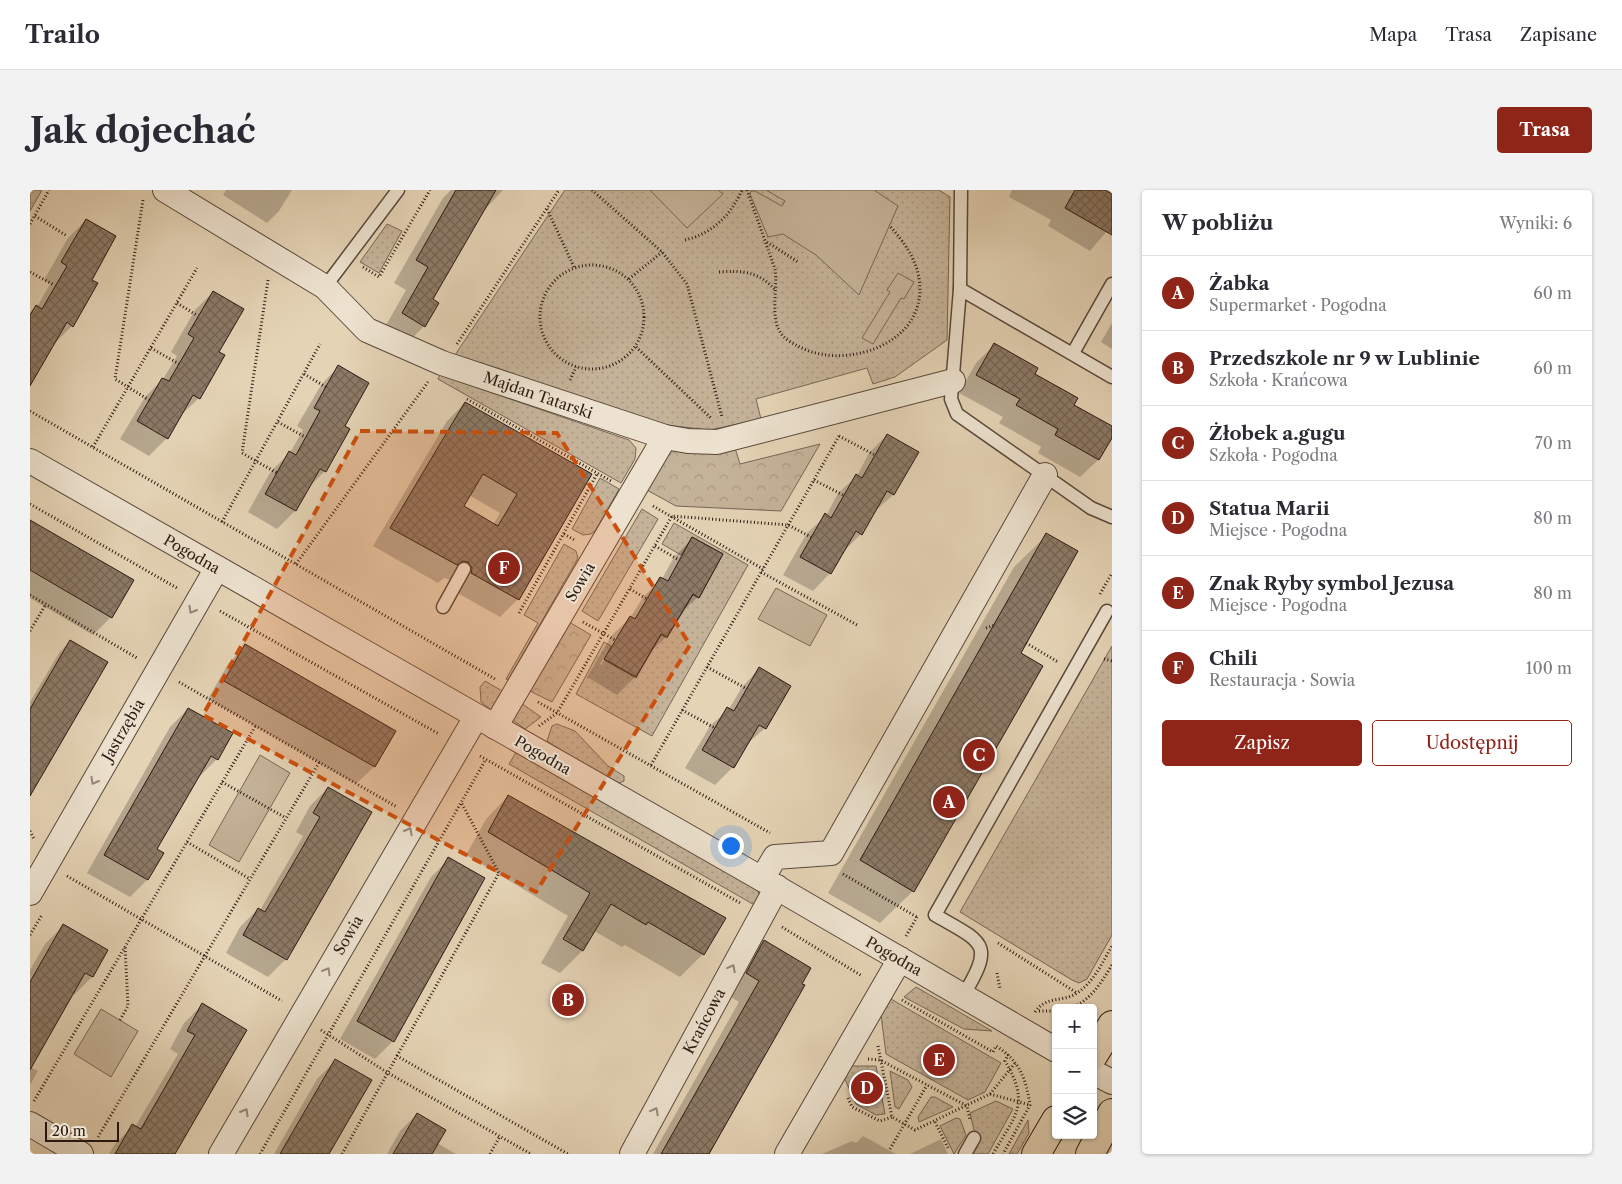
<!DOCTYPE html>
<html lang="pl">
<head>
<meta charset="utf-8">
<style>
  :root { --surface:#fff; --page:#f2f2f3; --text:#2b2b33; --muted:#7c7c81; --line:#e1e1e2; --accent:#8f2418 }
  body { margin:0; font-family:"Libre Caslon Text",serif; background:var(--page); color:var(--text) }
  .controls { position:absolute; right:15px; bottom:15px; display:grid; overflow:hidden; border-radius:5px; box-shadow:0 1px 4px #0004 }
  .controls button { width:45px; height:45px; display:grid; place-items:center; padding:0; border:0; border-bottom:1px solid var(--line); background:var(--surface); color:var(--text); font:25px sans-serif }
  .scale { position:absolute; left:15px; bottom:12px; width:74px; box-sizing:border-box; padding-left:5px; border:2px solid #2c1912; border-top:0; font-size:14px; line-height:18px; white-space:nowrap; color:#2c1912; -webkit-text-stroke:4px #ede2cf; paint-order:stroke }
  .you { position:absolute; left:700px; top:655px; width:18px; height:18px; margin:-12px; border:4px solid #fff; border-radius:50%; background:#1a73e8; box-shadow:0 0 0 8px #1a73e833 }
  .badge { display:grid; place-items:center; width:32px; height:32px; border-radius:50%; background:var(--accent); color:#fff; font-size:16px; font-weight:700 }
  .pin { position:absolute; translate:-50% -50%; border:2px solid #fff; box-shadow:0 1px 5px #0006 }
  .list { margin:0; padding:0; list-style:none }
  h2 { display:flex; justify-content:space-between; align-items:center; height:65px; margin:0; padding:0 20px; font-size:21px }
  h2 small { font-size:16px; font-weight:400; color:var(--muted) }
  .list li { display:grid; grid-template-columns:32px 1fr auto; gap:15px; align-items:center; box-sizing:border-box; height:75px; padding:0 20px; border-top:1px solid var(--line) }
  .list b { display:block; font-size:19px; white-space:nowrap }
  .list p { margin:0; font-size:16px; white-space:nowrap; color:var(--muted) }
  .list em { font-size:16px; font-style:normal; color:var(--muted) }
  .actions { display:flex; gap:10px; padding:15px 20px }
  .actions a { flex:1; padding:11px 0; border:1px solid var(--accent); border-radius:5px; text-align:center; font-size:18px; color:var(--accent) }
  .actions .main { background:var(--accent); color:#fff }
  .icon { flex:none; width:28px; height:28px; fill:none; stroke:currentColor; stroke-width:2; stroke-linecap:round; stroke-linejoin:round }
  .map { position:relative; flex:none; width:1082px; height:964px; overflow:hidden; border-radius:5px }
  header { display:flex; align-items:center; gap:30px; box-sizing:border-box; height:70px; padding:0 25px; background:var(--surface); border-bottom:1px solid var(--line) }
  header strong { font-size:24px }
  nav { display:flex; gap:28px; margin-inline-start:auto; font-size:18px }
  .intro { display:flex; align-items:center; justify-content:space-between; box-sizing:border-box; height:120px; padding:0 30px }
  h1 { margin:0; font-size:35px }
  .button { padding:12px 22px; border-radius:5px; background:var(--accent); color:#fff; font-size:18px; font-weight:700 }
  main { display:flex; gap:30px; padding:0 30px }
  aside { flex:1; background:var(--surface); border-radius:5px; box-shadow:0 1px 4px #0004 }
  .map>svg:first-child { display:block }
  .grass { fill:url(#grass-dots); stroke:#786656 }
  .forest { fill:url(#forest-crowns); stroke:#786656 }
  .green { fill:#c5b399; stroke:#786656 }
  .shadow { fill:#0003; fill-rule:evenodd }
  .building { fill:url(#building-cross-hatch); stroke:#2c1912; fill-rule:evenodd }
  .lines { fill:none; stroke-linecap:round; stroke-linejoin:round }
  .lane-casing { stroke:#5a483b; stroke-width:15 }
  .street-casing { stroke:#5a483b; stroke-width:26 }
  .primary-casing { stroke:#2c1912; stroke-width:30 }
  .path { stroke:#2c1912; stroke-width:3; stroke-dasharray:1 2.5; stroke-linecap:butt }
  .lane { stroke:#ede2cf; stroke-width:12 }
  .street { stroke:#ede2cf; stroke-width:24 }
  .primary { stroke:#e4d3b5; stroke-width:28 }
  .oneway { stroke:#96887a }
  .marked { fill:#cc4f0d; fill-opacity:0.2; stroke:#cc4f0d; stroke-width:4; stroke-dasharray:10 6; stroke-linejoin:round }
  .labels { text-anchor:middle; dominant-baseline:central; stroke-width:4; stroke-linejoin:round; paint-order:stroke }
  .street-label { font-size:15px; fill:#2c1912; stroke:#ede2cf }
</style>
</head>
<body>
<header>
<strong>Trailo</strong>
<nav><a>Mapa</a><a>Trasa</a><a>Zapisane</a></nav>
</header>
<div class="intro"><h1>Jak dojechać</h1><a class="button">Trasa</a></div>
<main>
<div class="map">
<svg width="1082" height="964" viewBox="0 0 1082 964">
  <defs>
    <pattern id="grass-dots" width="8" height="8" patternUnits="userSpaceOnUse" patternTransform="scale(1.25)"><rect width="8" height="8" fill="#c5b399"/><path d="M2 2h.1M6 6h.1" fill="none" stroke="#a99983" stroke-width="1.8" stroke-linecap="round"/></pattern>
    <pattern id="forest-crowns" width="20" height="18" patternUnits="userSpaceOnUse" patternTransform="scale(1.25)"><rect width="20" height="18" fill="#c5b399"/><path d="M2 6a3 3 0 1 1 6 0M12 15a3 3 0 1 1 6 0" fill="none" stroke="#a99983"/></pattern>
    <pattern id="building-cross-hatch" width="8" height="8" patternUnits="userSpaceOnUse" patternTransform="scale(1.25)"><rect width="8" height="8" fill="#8c7a67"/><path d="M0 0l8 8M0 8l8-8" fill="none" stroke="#736353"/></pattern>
  </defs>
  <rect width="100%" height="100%" fill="#e4d3b5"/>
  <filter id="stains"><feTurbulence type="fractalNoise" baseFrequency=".004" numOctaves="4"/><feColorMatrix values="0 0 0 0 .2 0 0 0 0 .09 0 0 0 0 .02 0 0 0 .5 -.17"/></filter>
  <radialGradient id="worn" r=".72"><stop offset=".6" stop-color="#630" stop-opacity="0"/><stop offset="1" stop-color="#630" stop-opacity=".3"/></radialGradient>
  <g class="grass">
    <polygon points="0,0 12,0 0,21"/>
    <polygon points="535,0 909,0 920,7 917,150 865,187 843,194 837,178 726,209 731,229 680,240 636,235 425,165"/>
    <polygon points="357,34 372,41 349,83 330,72"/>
    <polygon points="410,185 599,250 606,258 605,269 591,293 408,189"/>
    <polygon points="570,288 589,299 565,341 561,344 553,345 542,339"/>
    <polygon points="612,319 628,329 568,431 552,421"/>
    <polygon points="644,333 718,375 622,546 546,504 574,452 581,456 574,470 606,488 631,445 637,448 663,405 669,408 693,364 662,347 651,365 632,354"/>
    <polygon points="534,354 546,361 548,368 478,490 476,489 508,433 494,425"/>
    <polygon points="1082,456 1082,745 1057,789 1049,793 1042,790 930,722"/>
    <polygon points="455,491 474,502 461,520 451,512 450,497"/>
    <polygon points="491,513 511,527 495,539 483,530"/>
    <polygon points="527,534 545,541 578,576 594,586 594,591 589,593 543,569 517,551 522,536"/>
    <polygon points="488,559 729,693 728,717 479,574"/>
    <polygon points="886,797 962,841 934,839 874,807"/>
    <polygon points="861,809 971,873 955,902 938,910 856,864 851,825"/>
    <polygon points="820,876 846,876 855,924 846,925 826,914 814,887"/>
    <polygon points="860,881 878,890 882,897 869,919 865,917"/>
    <polygon points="901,907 905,907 923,917 889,932 888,927"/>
    <polygon points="966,911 983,919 958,964 941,964 947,953 940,923"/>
    <polygon points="926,928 930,929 936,945 924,964 910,936"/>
    <polygon points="998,930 999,943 987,964 979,964"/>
  </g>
  <g class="forest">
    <polygon points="790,254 751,321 646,316 615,299 636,259 705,258 710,274"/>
    <polygon points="539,432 561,445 522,512 500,501"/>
  </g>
  <g class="green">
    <polygon points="620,0 688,0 693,4 657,38"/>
    <polygon points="736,0 844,0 868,16 829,105 786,65 753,44 738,47 720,4 721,1 725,1 752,16 755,11"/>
    <polygon points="868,83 884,92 874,109 871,108 843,154 832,148 860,102 857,100"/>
    <polygon points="746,398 797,425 780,456 728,429"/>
    <polygon points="230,565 260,583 209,672 179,655"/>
    <polygon points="71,819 108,841 81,887 44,864"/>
  </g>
  <g class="shadow">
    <polygon points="196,0 262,0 249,21 237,33 193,5"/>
    <polygon points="421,0 473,0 451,24 402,110 394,136 372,159 350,146 376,100 364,93 413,8"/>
    <polygon points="982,0 1073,0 1082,35 1060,61 1018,36 1021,30 979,7"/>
    <polygon points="56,30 60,90 42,136 24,154 0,186 0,123 7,117 20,94 14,90 38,48"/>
    <polygon points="183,102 187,162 169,208 150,226 137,248 119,266 90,249 115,207 133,189 147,166 141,162 165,120"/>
    <polygon points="1082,133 1082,159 1071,152"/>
    <polygon points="964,155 1082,245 1068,270 1050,287 1008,263 1011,257 969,233 973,227 929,203 946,173"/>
    <polygon points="308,177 313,237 295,281 277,299 265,321 247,339 218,322 241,281 260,263 273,240 267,236 291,195"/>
    <path d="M435,213l126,71 -73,125 -18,18 -46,-26 1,-4 -5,-7 -6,-2 -6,5 -65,-37 74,-125zM439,305l31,18 -7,12 -31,-19z"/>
    <polygon points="857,245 887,262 863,305 844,322 831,344 813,362 800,383 783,401 753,385 777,343 796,326 808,303 827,286 839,263"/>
    <polygon points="0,332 81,427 63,445 0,408"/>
    <polygon points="1017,345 989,463 883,701 850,733 798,703 984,377"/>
    <path d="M662,349l6,58 -19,17 -13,23 -18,17 -13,23 -18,18 -30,-18 25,-42 18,-17 13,-21 19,-18 12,-22zM586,447h3l-17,28 -2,-1z"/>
    <polygon points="40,451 0,596 0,512 29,463"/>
    <polygon points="215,456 344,577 326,594 178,509 198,474"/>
    <polygon points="729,479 735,538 716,555 703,577 685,595 655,578 680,536 699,519 712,497"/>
    <polygon points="158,519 187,569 169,587 125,660 117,690 100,707 57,683 140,537"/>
    <polygon points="298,598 256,769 238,787 196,763 210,737 228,719 230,720 273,646 266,642 280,616"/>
    <polygon points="478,606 673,764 650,787 595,755 592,757 564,741 552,761 530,783 511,773 538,726 436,665 456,629"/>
    <polygon points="419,669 363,851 345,869 310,849 401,687"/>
    <polygon points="33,736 76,761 62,787 44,805 42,804 0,877 8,881 0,895 0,780 15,754"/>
    <polygon points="734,751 780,778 677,964 623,964 709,812 696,804 713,772"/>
    <polygon points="172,815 144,964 79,964 85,954 103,936 105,937 148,864 140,859 154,833"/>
    <polygon points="305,871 297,964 244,964 287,889"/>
    <polygon points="387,924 407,953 426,964 357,964 370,941"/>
    <polygon points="833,946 866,964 792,964 822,951 826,953"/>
    <polygon points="911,949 918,964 880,964"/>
  </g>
  <g class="building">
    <polygon points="426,0 466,0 403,109 409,113 395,137 372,123 398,77 386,70"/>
    <polygon points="1045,0 1075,0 1082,4 1082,45 1035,18"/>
    <polygon points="56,29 86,46 62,90 68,93 43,137 37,132 0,196 0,125 6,115 12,119 37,76 31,72"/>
    <polygon points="183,101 214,119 189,162 195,165 170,209 163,205 138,249 107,231 132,188 139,191 164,148 158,144"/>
    <polygon points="964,153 1008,178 1005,184 1048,208 1044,215 1082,236 1082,248 1069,270 1025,245 1028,239 986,215 990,209 946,185"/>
    <polygon points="308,175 339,193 315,236 320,239 296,282 290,279 266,321 235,304 259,261 266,265 290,221 284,218"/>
    <path d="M435,212l127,72 -73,126 -48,-27 1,-5 -4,-6 -5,-1 -6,4 -67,-37zM453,284l34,20 -19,32 -34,-20z"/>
    <polygon points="857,244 889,262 864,305 857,301 832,345 826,341 801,384 770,367 795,323 801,328 826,284 832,288"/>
    <polygon points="0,330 104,390 82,428 0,380"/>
    <polygon points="1016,343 1048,361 991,463 1013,476 884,702 830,670"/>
    <polygon points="662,347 693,364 669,408 663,404 637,447 631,444 606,487 574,469 600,426 605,429 630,387 638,391"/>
    <polygon points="40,450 78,472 0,606 0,519"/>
    <polygon points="215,454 366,541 345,577 194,491"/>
    <polygon points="729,477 761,496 736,539 729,535 704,578 672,560 697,517 704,521"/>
    <polygon points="158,518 203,543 188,570 181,566 127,659 134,663 118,690 74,665"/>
    <polygon points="298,597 342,622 257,770 213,745 228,718 235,722 290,627 283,623"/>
    <polygon points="478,605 696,728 674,765 618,732 616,735 581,714 553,761 533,749 560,703 458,642"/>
    <polygon points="418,667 455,688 364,852 327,831"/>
    <polygon points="33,734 78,760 63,787 55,783 0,880 0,792"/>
    <polygon points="734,750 781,778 772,794 775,795 679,964 631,964 729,791 716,783"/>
    <polygon points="172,813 217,840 145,964 85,964 102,934 111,939 165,845 157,841"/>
    <polygon points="305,869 342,890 299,964 250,964"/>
    <polygon points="387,923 416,940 402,964 363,964"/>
  </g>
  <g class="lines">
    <g class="lane-casing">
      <g id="lane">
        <polyline points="295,97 368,0"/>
        <polyline points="930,99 931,0"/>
        <polyline points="1043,163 1082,94"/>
        <polyline points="1082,187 930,99 921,209 927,224 1061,318 1082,327"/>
        <polyline points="413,417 434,379"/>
        <path d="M933,806c32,-53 21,-53 -28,-81l172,-304"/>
        <polyline points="935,964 944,948"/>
      </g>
    </g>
    <g class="street-casing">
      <g id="street">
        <polyline points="135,0 295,97 337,140 412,173 635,247 658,251 687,252 923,191"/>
        <polyline points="0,271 732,689 1026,860"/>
        <polyline points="465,537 635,247"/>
        <polyline points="732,689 745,667 801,663 1015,285"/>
        <polyline points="0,703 187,378"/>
        <polyline points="1063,882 1082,892"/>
        <polyline points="0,934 51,964"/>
        <polyline points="191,964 446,527"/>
        <polyline points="602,964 747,697"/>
        <polyline points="757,964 870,769"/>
      </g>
    </g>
    <g class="primary-casing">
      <g id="primary">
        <polyline points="1063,866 1082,835"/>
        <polyline points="1006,964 1026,930"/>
        <polyline points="1060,964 1082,923"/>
      </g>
    </g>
    <g class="path">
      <polyline points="562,0 632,62 657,94 692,227"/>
      <path d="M717,0l28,79c3,19 -5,47 5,63 4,7 12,11 18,14 40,23 112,4 121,-46 5,-30 -11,-54 -30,-75"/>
      <polyline points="113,10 85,189 119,210"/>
      <polyline points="517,19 544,77"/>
      <polyline points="5,26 37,46"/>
      <polyline points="0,34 19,0"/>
      <path d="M655,50c27,-6 46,-25 57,-50"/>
      <polyline points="737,52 768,72"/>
      <circle cx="562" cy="127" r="52"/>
      <polyline points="333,77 349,87 400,0"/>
      <polyline points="0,82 24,95"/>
      <path d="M689,82c24,-2 41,0 57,19"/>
      <polyline points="599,89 632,62"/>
      <polyline points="238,90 212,263 247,283"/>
      <polyline points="147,113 168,126"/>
      <polyline points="427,154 529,0"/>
      <polyline points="606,157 681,228"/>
      <polyline points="121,158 149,174"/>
      <polyline points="274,184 296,197"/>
      <polyline points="540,190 546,177"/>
      <polyline points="437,209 581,291"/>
      <polyline points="0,221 465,489"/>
      <polyline points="248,232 275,247"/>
      <polyline points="809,246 845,265"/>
      <polyline points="63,257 167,78"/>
      <polyline points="784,290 813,305"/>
      <polyline points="0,314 147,398"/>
      <polyline points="623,316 733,379"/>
      <polyline points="192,332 290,154"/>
      <polyline points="534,344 546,351"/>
      <polyline points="625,356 649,370"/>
      <polyline points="266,374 398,192"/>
      <polyline points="731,382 829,436"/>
      <polyline points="600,399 617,409"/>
      <polyline points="1070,404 1082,383"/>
      <polyline points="0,405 107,468"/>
      <polyline points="190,421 409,544"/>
      <polyline points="489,423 567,284"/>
      <polyline points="553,432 585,450"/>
      <polyline points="956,438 965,435"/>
      <polyline points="0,441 16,414"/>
      <polyline points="996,453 1028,472"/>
      <polyline points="1074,469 1082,471"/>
      <polyline points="677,477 717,499"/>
      <polyline points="149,492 367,617"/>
      <polyline points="508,512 740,643"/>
      <polyline points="652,520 685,538"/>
      <polyline points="509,536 527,523 642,326 758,335 781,347"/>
      <polyline points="450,566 712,714"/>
      <polyline points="621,575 809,246"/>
      <polyline points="192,592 256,628"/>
      <polyline points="0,641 4,649"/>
      <polyline points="157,652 220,689"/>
      <polyline points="813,684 887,727"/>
      <polyline points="37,686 252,811"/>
      <polyline points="752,737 832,786"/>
      <polyline points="0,745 12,725"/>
      <polyline points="876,746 887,727"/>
      <polyline points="968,753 1047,803"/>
      <polyline points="967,783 970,799"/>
      <path d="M872,810l91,52 3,-6c24,15 30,33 34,59l-27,49"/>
      <path d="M1041,818c20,-8 30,-25 41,-43"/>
      <polyline points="1009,821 1026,821"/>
      <path d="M1005,822c12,-17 26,-9 42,-19 17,-11 25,-30 35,-47"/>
      <polyline points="90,830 98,816 95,756"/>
      <polyline points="291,840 358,883 501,964"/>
      <polyline points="848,856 862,927 885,940 960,904 1000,915"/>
      <polyline points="367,866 469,683 431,612"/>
      <polyline points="838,869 850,870 937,916 940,930"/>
      <polyline points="960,904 986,872"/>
      <polyline points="818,908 822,917 850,931 862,927"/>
      <polyline points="4,911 226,535"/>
      <polyline points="905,932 918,958"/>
      <polyline points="68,947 290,571"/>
      <polyline points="860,959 897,895"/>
      <polyline points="230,964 456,569"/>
      <polyline points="312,964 367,866 538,964"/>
      <polyline points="460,964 470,946"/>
      <path d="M963,964c22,-39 38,-49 12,-93l4,-8"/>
    </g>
    <use href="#lane" class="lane"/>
    <use href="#street" class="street"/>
    <use href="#primary" class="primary"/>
  </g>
  <defs><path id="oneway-chevron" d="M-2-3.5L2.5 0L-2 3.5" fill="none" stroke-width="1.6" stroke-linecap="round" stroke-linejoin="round" transform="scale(1.25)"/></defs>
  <g class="oneway">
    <use href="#oneway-chevron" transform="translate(162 420) rotate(120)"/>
    <use href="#oneway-chevron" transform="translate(64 591) rotate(120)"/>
    <use href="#oneway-chevron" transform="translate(379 641) rotate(-60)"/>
    <use href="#oneway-chevron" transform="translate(702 778) rotate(-62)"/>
    <use href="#oneway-chevron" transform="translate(297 781) rotate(-60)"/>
    <use href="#oneway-chevron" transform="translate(625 921) rotate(-62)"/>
    <use href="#oneway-chevron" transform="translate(215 922) rotate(-60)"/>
  </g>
  <path class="marked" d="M330,241l197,2 133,212 -154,247 -333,-177z"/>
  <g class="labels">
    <g class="street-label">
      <text transform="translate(508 205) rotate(19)">Majdan Tatarski</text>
      <text transform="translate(162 364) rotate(30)">Pogodna</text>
      <text transform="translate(550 392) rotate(-59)">Sowia</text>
      <text transform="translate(93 540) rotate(-60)">Jastrzębia</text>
      <text transform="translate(513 565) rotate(30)">Pogodna</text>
      <text transform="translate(318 745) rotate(-60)">Sowia</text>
      <text transform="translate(864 766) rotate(30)">Pogodna</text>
      <text transform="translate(674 831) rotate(-62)">Krańcowa</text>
    </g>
  </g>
  <rect width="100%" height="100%" filter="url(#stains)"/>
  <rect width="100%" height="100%" fill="url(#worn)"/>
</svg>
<div class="controls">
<button>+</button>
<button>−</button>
<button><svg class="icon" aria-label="layers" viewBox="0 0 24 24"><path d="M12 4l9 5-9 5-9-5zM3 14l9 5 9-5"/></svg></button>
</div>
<div class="scale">20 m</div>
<div class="you"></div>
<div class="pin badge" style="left:919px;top:612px">A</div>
<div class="pin badge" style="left:538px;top:810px">B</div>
<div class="pin badge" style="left:949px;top:565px">C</div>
<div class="pin badge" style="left:837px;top:898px">D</div>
<div class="pin badge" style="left:909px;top:870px">E</div>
<div class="pin badge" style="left:474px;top:378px">F</div>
</div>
<aside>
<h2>W pobliżu<small>Wyniki: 6</small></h2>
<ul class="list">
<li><span class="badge">A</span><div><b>Żabka</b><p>Supermarket · Pogodna</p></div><em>60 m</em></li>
<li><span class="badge">B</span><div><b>Przedszkole nr 9 w Lublinie</b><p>Szkoła · Krańcowa</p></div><em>60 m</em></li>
<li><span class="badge">C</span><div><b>Żłobek a.gugu</b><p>Szkoła · Pogodna</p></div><em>70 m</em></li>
<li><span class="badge">D</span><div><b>Statua Marii</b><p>Miejsce · Pogodna</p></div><em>80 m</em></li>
<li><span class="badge">E</span><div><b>Znak Ryby symbol Jezusa</b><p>Miejsce · Pogodna</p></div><em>80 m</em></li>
<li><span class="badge">F</span><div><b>Chili</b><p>Restauracja · Sowia</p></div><em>100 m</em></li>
</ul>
<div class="actions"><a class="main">Zapisz</a><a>Udostępnij</a></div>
</aside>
</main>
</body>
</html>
